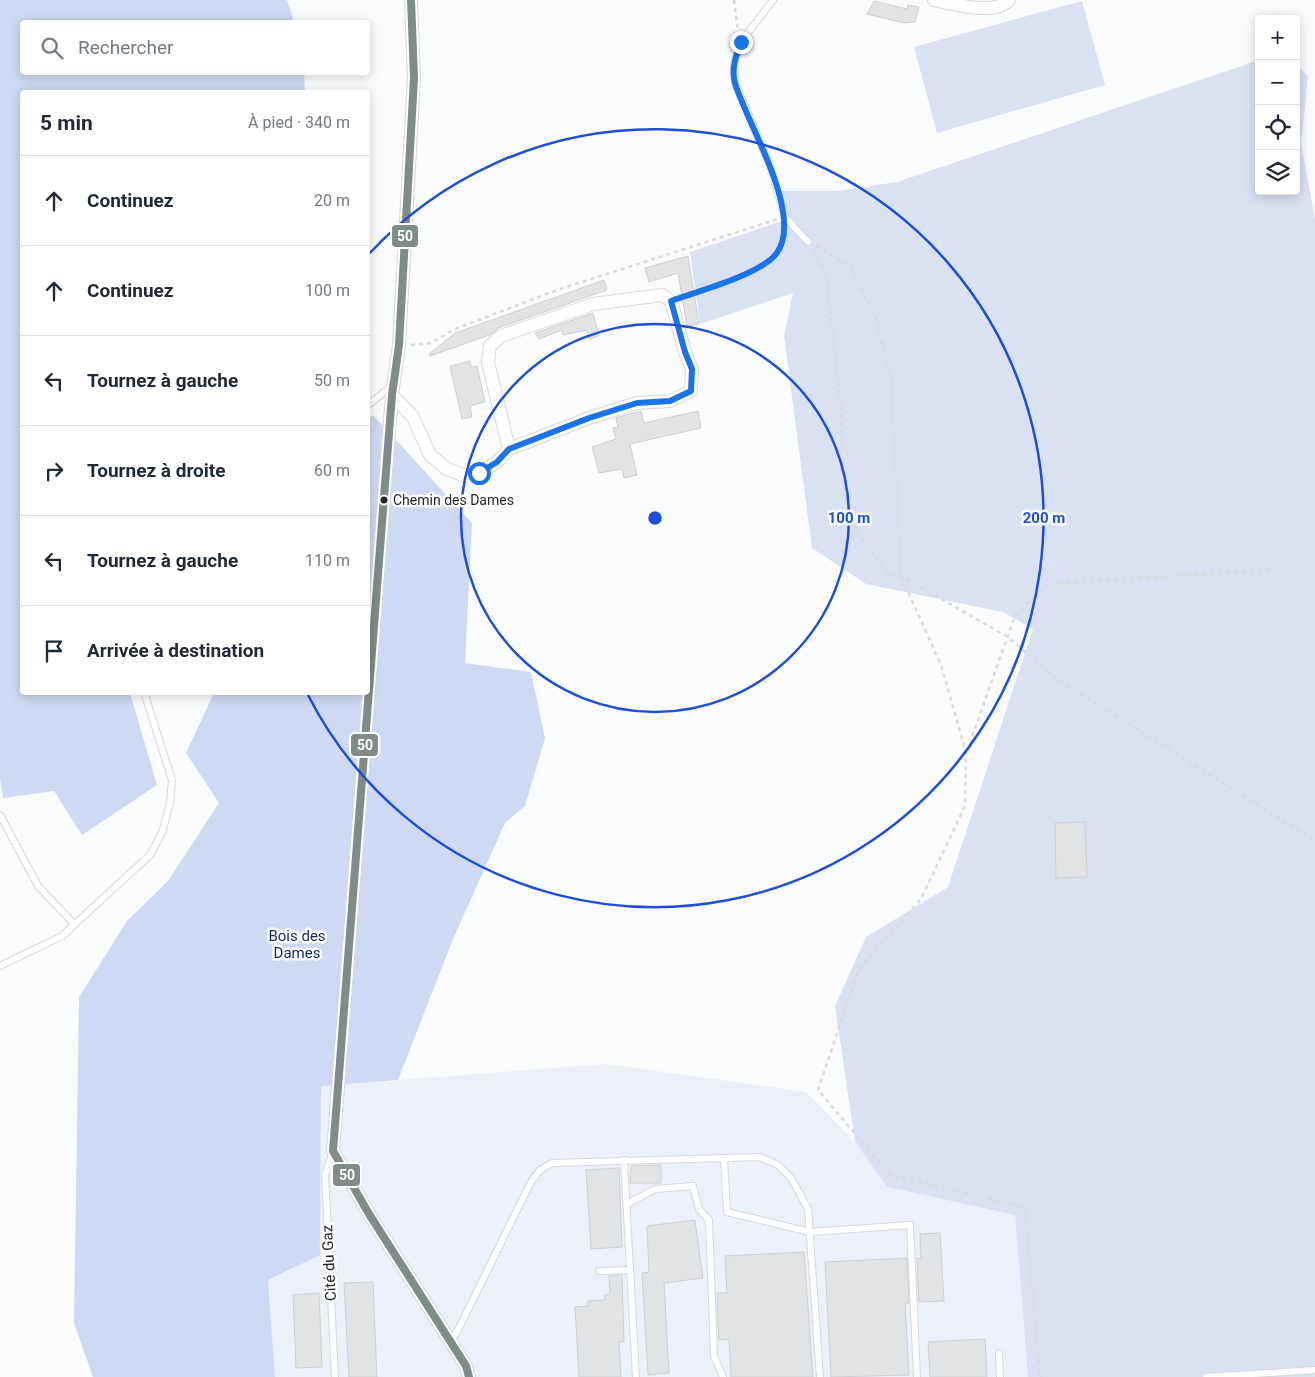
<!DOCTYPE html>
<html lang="fr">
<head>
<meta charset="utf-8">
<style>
  :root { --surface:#fff; --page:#f6f6f7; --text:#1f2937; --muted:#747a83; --line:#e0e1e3 }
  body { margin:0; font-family:Roboto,sans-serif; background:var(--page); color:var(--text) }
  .controls { position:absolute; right:15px; top:15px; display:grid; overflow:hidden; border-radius:5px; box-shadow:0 2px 12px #0003 }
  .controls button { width:45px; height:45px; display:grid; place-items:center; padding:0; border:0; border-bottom:1px solid var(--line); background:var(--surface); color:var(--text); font:25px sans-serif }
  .stop { position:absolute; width:15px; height:15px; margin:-11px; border:4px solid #1a73e8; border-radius:50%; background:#fff }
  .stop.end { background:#1a73e8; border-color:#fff; box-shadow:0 1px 5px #0008 }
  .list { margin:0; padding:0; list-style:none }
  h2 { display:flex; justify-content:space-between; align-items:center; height:65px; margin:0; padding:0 20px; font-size:21px }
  h2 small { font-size:16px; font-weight:400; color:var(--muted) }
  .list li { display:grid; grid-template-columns:32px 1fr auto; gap:15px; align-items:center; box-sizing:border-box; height:90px; padding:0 20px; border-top:1px solid var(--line) }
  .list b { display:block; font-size:19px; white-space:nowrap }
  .list em { font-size:16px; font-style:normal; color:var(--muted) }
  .icon { flex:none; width:28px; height:28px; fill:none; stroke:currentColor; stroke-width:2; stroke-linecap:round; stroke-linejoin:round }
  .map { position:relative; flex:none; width:1315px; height:1377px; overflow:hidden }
  .search { position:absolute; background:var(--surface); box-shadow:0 2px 12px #0003; left:20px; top:20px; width:350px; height:55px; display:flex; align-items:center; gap:12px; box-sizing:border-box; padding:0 18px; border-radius:5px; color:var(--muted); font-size:19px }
  .panel { position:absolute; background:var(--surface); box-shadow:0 2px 12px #0003; left:20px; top:90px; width:350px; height:605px; border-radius:5px }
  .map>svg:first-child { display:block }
  .built { fill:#ecf0f9 }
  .green { fill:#dae1f3 }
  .forest { fill:#cfd9f3 }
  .building { fill:#e1e3e5; stroke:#cfd0d2 }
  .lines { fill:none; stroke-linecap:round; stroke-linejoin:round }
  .service-casing { stroke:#d6d8da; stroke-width:8 }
  .minor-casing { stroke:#d6d8da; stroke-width:14 }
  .path { stroke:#dadbdd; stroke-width:2.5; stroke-dasharray:4 4; stroke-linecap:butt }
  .service { stroke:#fefeff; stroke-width:6 }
  .minor { stroke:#fefeff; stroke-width:12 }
  .bus-1-casing { stroke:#fff; stroke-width:11 }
  .bus-1 { stroke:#808c89; stroke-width:8 }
  .route { stroke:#1a73e8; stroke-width:6 }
  .ring { fill:none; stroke:#1d4ed8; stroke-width:2.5 }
  .bus-dot { fill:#232529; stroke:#fff; stroke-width:2 }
  .labels { text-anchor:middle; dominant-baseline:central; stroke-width:5; stroke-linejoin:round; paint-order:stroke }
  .bus-label { font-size:14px; fill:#232529; stroke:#fff; text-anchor:start }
  .park-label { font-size:15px; fill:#17245a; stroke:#fff }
  .street-label { font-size:15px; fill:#232529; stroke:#fff }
  .centre { fill:#1d4ed8; stroke:#fff; stroke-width:2.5 }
  .ring-label { font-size:15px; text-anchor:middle; font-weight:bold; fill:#1d4ed8; stroke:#fff; stroke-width:5; stroke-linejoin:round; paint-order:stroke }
  .line-badge { stroke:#fff; stroke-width:2 }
  .badge-label { font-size:14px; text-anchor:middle; font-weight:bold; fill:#fff }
</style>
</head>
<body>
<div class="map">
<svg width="1315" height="1377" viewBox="0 0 1315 1377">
  <rect width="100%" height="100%" fill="#fafbfc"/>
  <polygon class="built" points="606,1064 806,1092 855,1142 887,1187 1015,1215 1028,1377 275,1377 268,1280 320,1255 321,1086"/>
  <g class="green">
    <polygon points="1082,1 1105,85 937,133 914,47"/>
    <polygon points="1259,60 1259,191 1296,191 1296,64 1308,76 1301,144 1315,218 1315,1377 1028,1377 1015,1215 887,1187 855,1142 835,1006 866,937 948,887 1033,629 1003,612 866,584 812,548 784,336 793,293 700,324 690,252 782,221 782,230 787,233 785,217 777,191 838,191 897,182"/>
  </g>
  <g class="forest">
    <polygon points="0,0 287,0 294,22 22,22 22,72 304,73 305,92 22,92 22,692 130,693 157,785 82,835 54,791 3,798 0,778"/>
    <polygon points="373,415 472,523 465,663 531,672 545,738 525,806 505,823 453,939 398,1080 321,1086 320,1255 268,1280 275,1377 93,1377 74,1323 79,997 127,921 168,881 219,803 186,753 214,693 368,692 368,419"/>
  </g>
  <g class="building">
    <polygon points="874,1 907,9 908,5 919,7 915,22 904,23 867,14"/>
    <polygon points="688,256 699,324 687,326 678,273 649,282 645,268"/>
    <polygon points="604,280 607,290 498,328 492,334 430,356 429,354 455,333"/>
    <polygon points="593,313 599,336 589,339 587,330 563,335 562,330 539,339 536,335 535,333"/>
    <polygon points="470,361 471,367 477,366 485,402 470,406 472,417 462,419 450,366"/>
    <polygon points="641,411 644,423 698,411 701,428 630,444 637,475 624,478 622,469 599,473 592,447 616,439 613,428 618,427 616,418"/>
    <polygon points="1085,822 1087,877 1056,878 1055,823"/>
    <polygon points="661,1165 661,1183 630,1183 631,1166"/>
    <polygon points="619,1168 622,1247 591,1249 586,1170"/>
    <polygon points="695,1220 703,1278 664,1283 669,1373 648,1375 642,1273 649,1272 647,1226"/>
    <polygon points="940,1233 944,1301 919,1302 917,1258 921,1258 920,1234"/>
    <polygon points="804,1252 813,1377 731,1377 729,1339 719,1340 718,1323 717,1293 727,1293 725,1256"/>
    <polygon points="907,1258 909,1303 905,1303 909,1375 831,1377 825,1262"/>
    <polygon points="622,1275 624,1342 619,1342 621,1377 579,1377 575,1307 588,1306 588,1301 605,1300 604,1295 610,1294 609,1276"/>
    <polygon points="373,1282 377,1377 349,1377 344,1283"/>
    <polygon points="319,1293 322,1367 296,1368 293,1295"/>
    <polygon points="985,1339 987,1377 930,1377 928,1342"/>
  </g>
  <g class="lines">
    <g class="service-casing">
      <g id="service">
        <polyline points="773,0 741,42 734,64 735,83 770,165 785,217 808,242"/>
        <polyline points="368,405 392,386"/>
        <polyline points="0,815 38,886 74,924"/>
        <polyline points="0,966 62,936 150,855 162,833 170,803 172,780 144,692"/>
        <polyline points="333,1152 325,1175 335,1377"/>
        <polyline points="724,1158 727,1212 810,1232 910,1225 917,1377"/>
        <polyline points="624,1160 636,1377"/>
        <polyline points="627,1204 655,1189 693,1186 699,1209 709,1220 714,1356 723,1377"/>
        <polyline points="599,1271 630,1270"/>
        <polyline points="452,1342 531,1182 540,1170 552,1163 760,1157 778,1165 791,1178 808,1209 820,1377"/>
        <polyline points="999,1353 1000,1377"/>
        <polyline points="1206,1377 1315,1370"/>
      </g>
    </g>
    <g class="minor-casing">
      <g id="minor">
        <polyline points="411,0 414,78 399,345 392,395 333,1151 369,1214 466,1366 469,1377"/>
        <path d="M934,0c18,4 62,16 75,0"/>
        <polyline points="392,395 413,417 430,455 447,469 466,476 479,473 497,462 509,449 589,418 637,403 670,401 691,391 692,369 685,352 671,301 662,295 593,304 501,336 490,346 488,362 509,449"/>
      </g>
    </g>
    <g class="path">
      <polyline points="734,0 738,31"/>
      <polyline points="816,246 851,267 876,319 891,380 901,576 941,665 966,752 965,806 921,899 859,969 818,1090 890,1175 1025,1207 1040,1377"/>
      <polyline points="813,250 826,274 841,409 844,494 858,534 887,573 901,576 1008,637 1057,679 1315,841"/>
      <path d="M683,296c23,-8 86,-24 97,-47 2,-6 2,-14 3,-20"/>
      <polyline points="411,345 431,343 455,329 557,290 778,219"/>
      <polyline points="967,751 1016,613 1049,584 1270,570"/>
    </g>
    <use href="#service" class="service"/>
    <use href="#minor" class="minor"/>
    <g class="bus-1-casing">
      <polyline id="bus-1" points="411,0 414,78 399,345 392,395 333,1151 369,1214 466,1366 469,1377"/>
    </g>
    <use href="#bus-1" class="bus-1"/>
  </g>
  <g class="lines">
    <path class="route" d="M479,473l18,-11 12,-13 80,-31 48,-15 33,-2 21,-10 1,-22 -7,-17 -14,-51c28,-10 76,-23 99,-41 43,-33 -24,-137 -35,-177 -4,-14 1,-27 6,-41"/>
  </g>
  <g class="ring">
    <circle cx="655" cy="518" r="194"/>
    <path d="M368 255A389 389 0 1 1 308 695"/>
  </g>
  <circle class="bus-dot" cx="384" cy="500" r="4.5"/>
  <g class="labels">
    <g class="bus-label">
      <text x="393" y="500">Chemin des Dames</text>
    </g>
    <g class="park-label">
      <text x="297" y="936">Bois des<tspan x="297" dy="17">Dames</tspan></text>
    </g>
    <g class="street-label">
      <text transform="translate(329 1263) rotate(-93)">Cité du Gaz</text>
    </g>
  </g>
  <circle cx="655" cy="518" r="8" class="centre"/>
  <g class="ring-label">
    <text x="849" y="523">100 m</text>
    <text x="1044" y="523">200 m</text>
  </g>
  <g class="line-badge">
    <rect x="391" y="224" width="28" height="24" rx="5" fill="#808c89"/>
    <rect x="350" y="733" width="29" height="24" rx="5" fill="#808c89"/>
    <rect x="332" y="1163" width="29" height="24" rx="5" fill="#808c89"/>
  </g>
  <g class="badge-label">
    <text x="405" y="241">50</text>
    <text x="365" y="750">50</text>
    <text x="347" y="1180">50</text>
  </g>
</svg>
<div class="controls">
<button>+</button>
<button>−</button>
<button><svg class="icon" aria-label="locate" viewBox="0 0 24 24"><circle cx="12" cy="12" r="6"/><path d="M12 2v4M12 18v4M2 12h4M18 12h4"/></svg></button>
<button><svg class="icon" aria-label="layers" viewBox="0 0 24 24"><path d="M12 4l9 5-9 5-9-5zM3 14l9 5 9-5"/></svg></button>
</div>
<div class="stop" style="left:479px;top:473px"></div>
<div class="stop end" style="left:741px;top:42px"></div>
<div class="search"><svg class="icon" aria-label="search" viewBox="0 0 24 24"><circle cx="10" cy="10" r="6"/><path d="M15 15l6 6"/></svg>Rechercher</div>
<section class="panel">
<h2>5 min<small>À pied · 340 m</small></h2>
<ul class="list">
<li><svg class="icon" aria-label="ahead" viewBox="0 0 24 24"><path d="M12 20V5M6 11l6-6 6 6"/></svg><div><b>Continuez</b></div><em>20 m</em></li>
<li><svg class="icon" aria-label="ahead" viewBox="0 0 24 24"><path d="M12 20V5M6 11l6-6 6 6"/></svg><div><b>Continuez</b></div><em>100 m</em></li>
<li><svg class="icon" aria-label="left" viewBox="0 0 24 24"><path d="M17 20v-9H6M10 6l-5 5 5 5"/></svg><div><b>Tournez à gauche</b></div><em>50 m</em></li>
<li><svg class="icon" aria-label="right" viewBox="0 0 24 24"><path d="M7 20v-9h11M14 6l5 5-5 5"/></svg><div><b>Tournez à droite</b></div><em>60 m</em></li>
<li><svg class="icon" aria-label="left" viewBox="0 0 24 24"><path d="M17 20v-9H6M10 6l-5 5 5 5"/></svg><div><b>Tournez à gauche</b></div><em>110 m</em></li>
<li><svg class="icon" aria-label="arrive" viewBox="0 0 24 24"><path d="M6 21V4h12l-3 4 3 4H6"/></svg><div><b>Arrivée à destination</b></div></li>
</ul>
</section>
</div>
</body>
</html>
